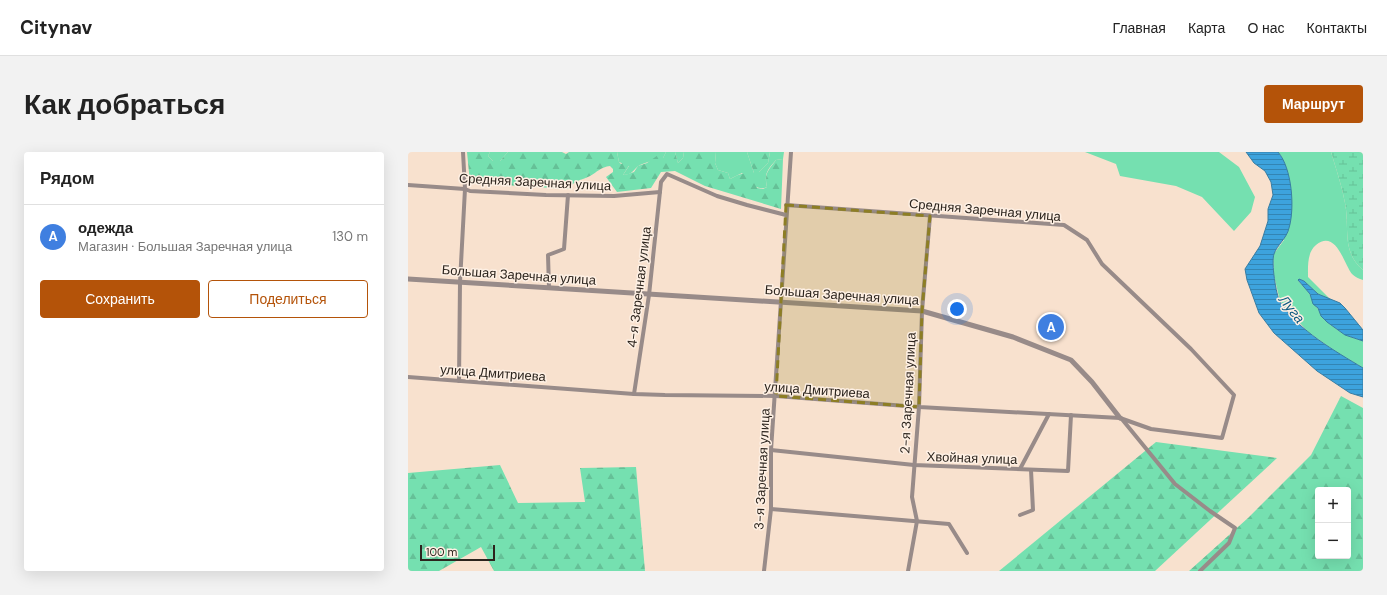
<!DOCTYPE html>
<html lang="ru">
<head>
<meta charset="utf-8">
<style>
  :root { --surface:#fff; --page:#f2f2f2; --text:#222; --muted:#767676; --line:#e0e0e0; --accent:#b45309 }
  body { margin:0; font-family:"DM Sans",sans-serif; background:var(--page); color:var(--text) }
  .controls { position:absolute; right:12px; bottom:12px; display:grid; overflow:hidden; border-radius:4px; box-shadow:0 4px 16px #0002 }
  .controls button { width:36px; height:36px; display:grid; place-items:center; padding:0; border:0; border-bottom:1px solid var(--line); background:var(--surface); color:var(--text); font:20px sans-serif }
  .scale { position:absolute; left:12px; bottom:10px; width:75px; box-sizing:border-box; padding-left:4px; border:2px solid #2c241d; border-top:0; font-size:11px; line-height:14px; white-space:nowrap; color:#2c241d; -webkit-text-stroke:3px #fef0e4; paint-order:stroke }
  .you { position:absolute; left:549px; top:157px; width:14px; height:14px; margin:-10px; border:3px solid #fff; border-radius:50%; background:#1a73e8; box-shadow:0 0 0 6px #1a73e833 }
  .badge { display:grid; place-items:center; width:26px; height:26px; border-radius:50%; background:var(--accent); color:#fff; font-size:13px; font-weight:700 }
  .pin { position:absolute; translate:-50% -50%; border:2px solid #fff; box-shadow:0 1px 4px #0006 }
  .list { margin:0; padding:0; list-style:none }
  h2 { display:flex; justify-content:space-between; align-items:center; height:52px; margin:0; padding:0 16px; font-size:17px }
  h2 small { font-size:13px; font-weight:400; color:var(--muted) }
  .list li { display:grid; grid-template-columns:26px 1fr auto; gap:12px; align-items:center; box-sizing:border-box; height:64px; padding:0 16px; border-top:1px solid var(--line) }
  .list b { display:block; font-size:15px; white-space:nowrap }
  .list p { margin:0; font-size:13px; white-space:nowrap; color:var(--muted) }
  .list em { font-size:13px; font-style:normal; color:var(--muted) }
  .actions { display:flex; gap:8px; padding:12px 16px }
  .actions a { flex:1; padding:9px 0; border:1px solid var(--accent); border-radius:4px; text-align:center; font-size:14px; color:var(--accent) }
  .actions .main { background:var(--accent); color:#fff }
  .map { position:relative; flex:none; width:955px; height:419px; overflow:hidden; border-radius:4px }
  header { display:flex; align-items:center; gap:24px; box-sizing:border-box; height:56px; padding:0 20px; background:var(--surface); border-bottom:1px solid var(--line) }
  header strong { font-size:19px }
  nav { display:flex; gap:22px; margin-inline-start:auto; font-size:14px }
  .intro { display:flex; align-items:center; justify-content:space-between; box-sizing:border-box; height:96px; padding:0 24px }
  h1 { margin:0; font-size:28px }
  .button { padding:10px 18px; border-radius:4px; background:var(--accent); color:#fff; font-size:14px; font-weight:700 }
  main { display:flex; gap:24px; padding:0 24px }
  aside { flex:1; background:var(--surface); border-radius:4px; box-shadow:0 4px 16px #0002 }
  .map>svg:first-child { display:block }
  .green { fill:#75e0b0 }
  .forest { fill:url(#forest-firs); fill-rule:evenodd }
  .wetland { fill:url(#wetland-marsh) }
  .water { fill:url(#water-rules); stroke:#387da3 }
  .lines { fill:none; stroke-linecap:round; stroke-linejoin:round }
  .minor { stroke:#988b89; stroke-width:4 }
  .tertiary { stroke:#988b89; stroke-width:5 }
  .marked { fill:#8d7e24; fill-opacity:0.2; stroke:#8d7e24; stroke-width:3; stroke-dasharray:8 5; stroke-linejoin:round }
  .labels { text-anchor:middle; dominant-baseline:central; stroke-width:3; stroke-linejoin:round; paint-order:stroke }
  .street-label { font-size:13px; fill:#2c241d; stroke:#fef0e4 }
  .water-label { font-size:14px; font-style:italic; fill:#0e5b82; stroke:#fef0e4 }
</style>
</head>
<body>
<header>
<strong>Citynav</strong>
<nav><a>Главная</a><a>Карта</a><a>О нас</a><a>Контакты</a></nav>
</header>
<div class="intro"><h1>Как добраться</h1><a class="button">Маршрут</a></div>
<main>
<aside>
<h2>Рядом<small></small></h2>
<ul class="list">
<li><span class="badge" style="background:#3f7fe0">A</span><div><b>одежда</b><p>Магазин · Большая Заречная улица</p></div><em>130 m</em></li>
</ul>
<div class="actions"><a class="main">Сохранить</a><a>Поделиться</a></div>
</aside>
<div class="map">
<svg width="955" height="419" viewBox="0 0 955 419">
  <defs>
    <pattern id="forest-firs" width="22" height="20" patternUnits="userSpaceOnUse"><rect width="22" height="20" fill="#75e0b0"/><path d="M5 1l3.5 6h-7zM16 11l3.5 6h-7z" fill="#65c097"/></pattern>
    <pattern id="wetland-marsh" width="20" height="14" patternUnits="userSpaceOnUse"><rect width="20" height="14" fill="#75e0b0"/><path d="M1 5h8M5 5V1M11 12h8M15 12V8" fill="none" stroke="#65c097"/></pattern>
    <pattern id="water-rules" width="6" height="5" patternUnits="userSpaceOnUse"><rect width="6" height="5" fill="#3da3dd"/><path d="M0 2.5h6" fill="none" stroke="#3385b3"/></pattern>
  </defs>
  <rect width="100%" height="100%" fill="#f8e1ce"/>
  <g class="green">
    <polygon points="82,0 100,0 92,9 85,9 80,4"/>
    <path d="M209,0h49l-3,6c-7,2 -17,4 -23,7 -7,4 -7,10 -17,10l6,-9 -10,-4z"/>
    <polygon points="267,0 276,0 275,6 270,11"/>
    <path d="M308,0h31l7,21 5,-1 9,-9 2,-11h14l-1,7 -7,1c-9,10 -12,14 -9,27 -11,5 -18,-6 -25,-14l-12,6 -2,-6 -10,-3 -3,-7z"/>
    <polygon points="677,0 811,0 831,15 847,45 843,60 826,79 794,45 768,34 712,24 708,12"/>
    <path d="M870,0h53c5,17 11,34 14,51 5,26 -4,48 18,67v10c-4,-1 -8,-3 -11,-6 -8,-10 -16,-45 -36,-29 -9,7 -8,22 -8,32l23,23 -13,-6 -15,-14h-5c3,6 10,9 12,15 12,24 26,39 53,46v27l-27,-16 -28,-20 -28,-31 -6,-25 -1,-21 11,-15 -2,-83z"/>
  </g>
  <g class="forest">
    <path d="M59,0h23l-2,4 5,5h7l8,-9h54l4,2 3,-2h48l2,10 2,2 3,-2 6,2 -7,11h2l9,-3 4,-6 9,-3 11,-8 5,3 3,-6h9l3,11 5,-5 1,-6h32l-1,11 3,7 10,3 2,6c10,-5 13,-8 23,-2l4,11 6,1 4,-2c-3,-14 1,-16 9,-27l7,-1 -2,50 -76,-23 -30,-15 -14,1 -10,16 -34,4 -11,-15 7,-5v-3l-3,-3c-9,1 -13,6 -20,10 -12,6 -12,2 -22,13l-98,-6z"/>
    <polygon points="339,0 362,0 360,11 351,20 350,24 346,21"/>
    <path d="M933,244l22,12v163h-174l59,-53 63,-63zM910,338h30v66h-30z"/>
    <polygon points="748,290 869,306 747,419 591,419"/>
    <polygon points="92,313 110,351 177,350 172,316 228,315 237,419 86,419 73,395 31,419 0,419 0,321"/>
  </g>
  <path class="wetland" d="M923,0h32v118c-22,-19 -13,-41 -18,-67 -3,-17 -9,-34 -14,-51z"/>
  <g class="water">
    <path d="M838,0h32c14,16 17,56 11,76 -2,10 -12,17 -15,26 -3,8 2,41 6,48 19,29 55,49 83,66v29l-13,-4 -33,-22 -43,-38 -15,-20 -12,-33 -2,-11 15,-23 8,-25v-12l5,-14 -2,-13 -6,-11 -11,-8z"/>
    <polygon points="891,127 896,129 910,142 932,151 937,156 955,178 955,189 937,183 919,170 913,164 910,156 905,152 902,142 890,128"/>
  </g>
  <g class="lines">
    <g class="minor">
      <polyline points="0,33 57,37 62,39 138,43 206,44 252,40"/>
      <polyline points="141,136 140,103 156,97 160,43"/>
      <polyline points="0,225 226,242 257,243 368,244 511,255 712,266 743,277 814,286 826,243 783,197 694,112 679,88 656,73 378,53"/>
      <polyline points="51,229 52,130 57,37 55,0"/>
      <polyline points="226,242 241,143 253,30 259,22 309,44 339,53 378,63"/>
      <polyline points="713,266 767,332 802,359 827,376 821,391 792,419"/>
      <polyline points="363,298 506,313 660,319 663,263"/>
      <polyline points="612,317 641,262"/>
      <polyline points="363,357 541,372 559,401"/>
      <polyline points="612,363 625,358 623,318"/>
      <polyline points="356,419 363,357 363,298 383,0"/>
      <polyline points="500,419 509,369 504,345 511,255 514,159 522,64"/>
    </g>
    <polyline class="tertiary" points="0,127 514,159 605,185 663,208 684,230 712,266"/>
  </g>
  <path class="marked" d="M378,53l144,11 -8,95 -3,96 -143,-11z"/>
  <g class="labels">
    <g class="street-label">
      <text transform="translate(127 30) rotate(3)">Средняя Заречная улица</text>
      <text transform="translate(577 58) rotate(5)">Средняя Заречная улица</text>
      <text transform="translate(111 123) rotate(4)">Большая Заречная улица</text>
      <text transform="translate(231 135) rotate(-83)">4-я Заречная улица</text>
      <text transform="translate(434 143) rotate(4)">Большая Заречная улица</text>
      <text transform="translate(85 221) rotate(4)">улица Дмитриева</text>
      <text transform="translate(409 238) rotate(4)">улица Дмитриева</text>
      <text transform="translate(500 241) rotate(-87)">2-я Заречная улица</text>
      <text transform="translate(564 306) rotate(2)">Хвойная улица</text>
      <text transform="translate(354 317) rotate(-87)">3-я Заречная улица</text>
    </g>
    <g class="water-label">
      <text transform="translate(884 157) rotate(51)">Луга</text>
    </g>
  </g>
</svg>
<div class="controls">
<button>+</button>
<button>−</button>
</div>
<div class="scale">100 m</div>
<div class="you"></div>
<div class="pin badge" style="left:643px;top:175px;background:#3f7fe0">A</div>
</div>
</main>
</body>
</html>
